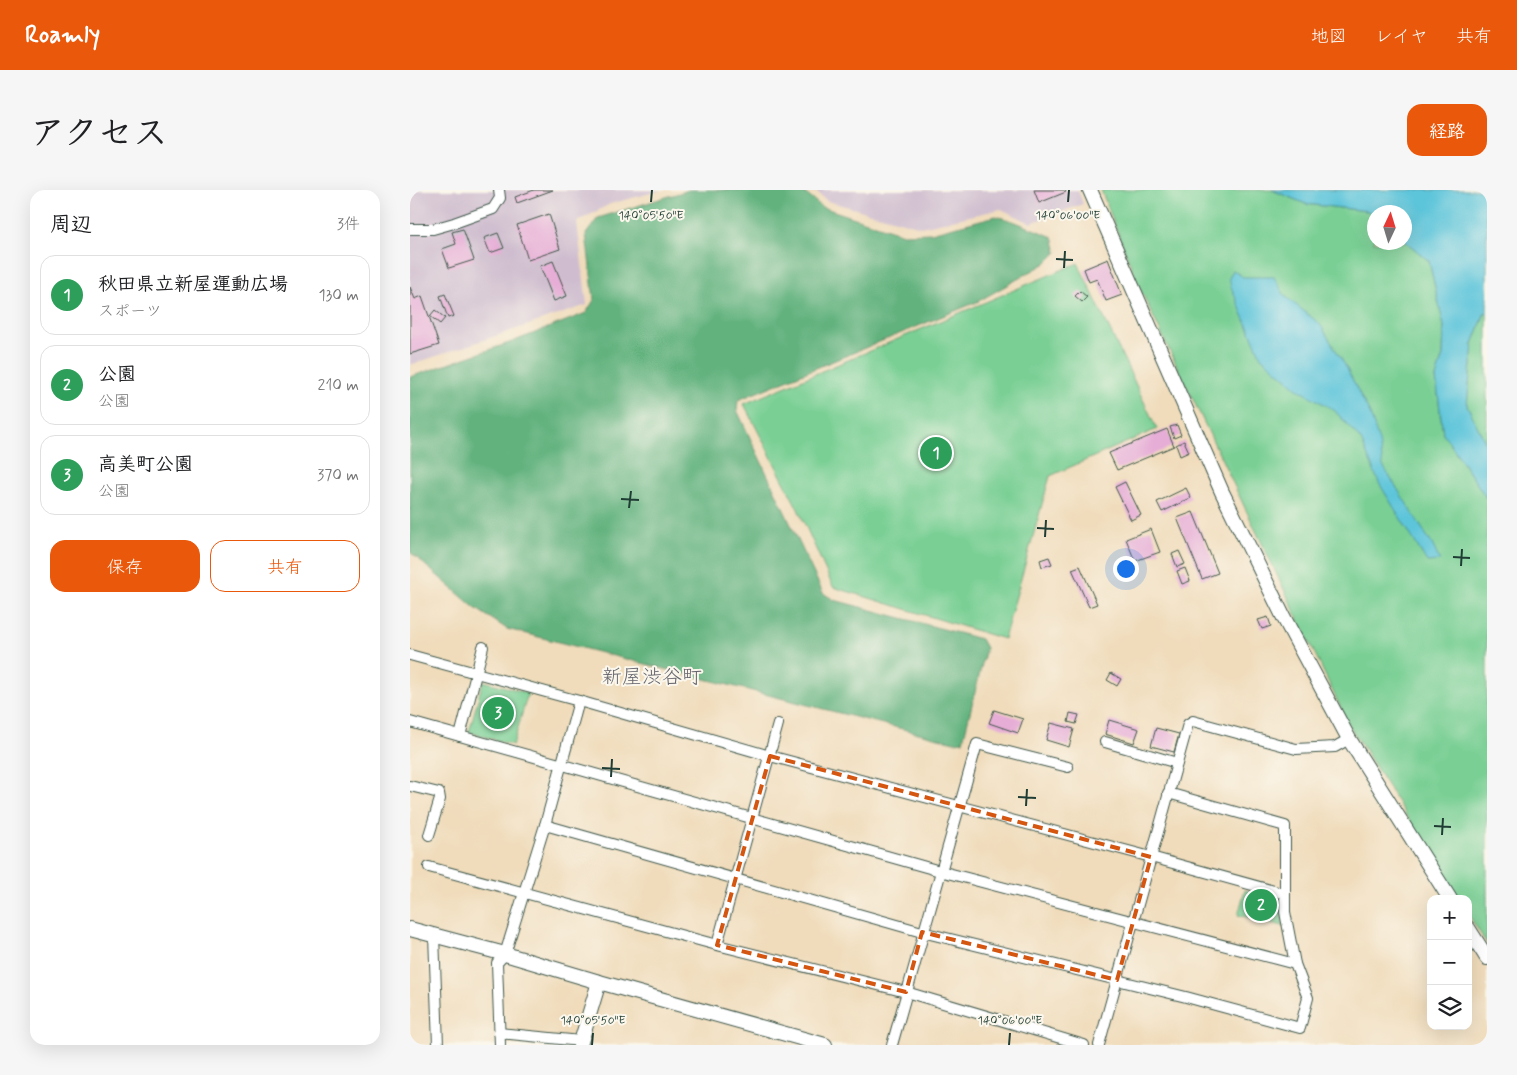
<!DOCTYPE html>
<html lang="ja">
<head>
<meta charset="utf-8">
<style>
  :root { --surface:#fff; --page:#f6f6f6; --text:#202124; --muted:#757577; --line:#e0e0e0; --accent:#ea580c }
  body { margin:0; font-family:Mynerve,"Klee One",sans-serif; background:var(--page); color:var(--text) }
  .controls { position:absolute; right:15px; bottom:15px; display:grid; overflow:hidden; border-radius:10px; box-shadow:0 5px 20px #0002 }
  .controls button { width:45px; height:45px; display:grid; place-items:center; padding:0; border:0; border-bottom:1px solid var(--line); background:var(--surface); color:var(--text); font:25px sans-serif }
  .compass { position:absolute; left:957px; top:15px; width:45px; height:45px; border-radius:50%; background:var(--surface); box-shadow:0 5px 20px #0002; rotate:4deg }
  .you { position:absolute; left:715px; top:378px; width:18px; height:18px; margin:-12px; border:4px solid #fff; border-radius:50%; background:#1a73e8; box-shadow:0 0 0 8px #1a73e833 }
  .badge { display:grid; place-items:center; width:32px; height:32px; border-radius:50%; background:var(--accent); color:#fff; font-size:16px; font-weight:700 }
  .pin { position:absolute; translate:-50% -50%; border:2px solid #fff; box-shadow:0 1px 5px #0006 }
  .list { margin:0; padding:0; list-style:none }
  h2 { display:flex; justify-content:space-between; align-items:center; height:65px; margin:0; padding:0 20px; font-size:21px }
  h2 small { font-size:16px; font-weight:400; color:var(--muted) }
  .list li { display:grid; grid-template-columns:32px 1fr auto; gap:15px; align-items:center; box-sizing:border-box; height:80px; margin:0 10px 10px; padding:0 10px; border:1px solid var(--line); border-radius:15px }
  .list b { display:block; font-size:19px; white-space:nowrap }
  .list p { margin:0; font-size:16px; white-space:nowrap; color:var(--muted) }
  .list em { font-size:16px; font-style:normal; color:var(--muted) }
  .actions { display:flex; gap:10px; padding:15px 20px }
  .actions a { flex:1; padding:11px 0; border:1px solid var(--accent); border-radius:15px; text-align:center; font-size:18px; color:var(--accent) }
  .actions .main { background:var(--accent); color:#fff }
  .icon { flex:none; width:28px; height:28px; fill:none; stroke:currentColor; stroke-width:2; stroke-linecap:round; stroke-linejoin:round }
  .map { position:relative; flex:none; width:1077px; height:855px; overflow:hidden; border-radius:15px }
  header { display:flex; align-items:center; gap:30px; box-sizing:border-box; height:70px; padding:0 25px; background:var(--accent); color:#fff }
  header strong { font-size:24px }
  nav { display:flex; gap:28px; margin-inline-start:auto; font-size:18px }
  .intro { display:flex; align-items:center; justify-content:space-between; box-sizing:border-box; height:120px; padding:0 30px }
  h1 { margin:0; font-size:35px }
  .button { padding:12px 22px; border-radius:15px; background:var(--accent); color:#fff; font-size:18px; font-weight:700 }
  main { display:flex; gap:30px; padding:0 30px }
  aside { flex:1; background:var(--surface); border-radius:15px; box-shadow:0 5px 20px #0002 }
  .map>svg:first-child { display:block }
  .industrial { fill:#cfbdcf }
  .green { fill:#79cf94; stroke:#4c8664 }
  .forest { fill:#62b27e; stroke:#407859 }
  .water { fill:#5dc5da; stroke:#3e8187 }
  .building { fill:#e6add6 }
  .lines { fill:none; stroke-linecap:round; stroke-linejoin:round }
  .minor-casing { stroke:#3e5548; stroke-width:12 }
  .tertiary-casing { stroke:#3e5548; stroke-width:16 }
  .minor { stroke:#fff; stroke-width:10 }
  .tertiary { stroke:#fff; stroke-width:14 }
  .marked { fill:none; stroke:#d45610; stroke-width:4; stroke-dasharray:10 6; stroke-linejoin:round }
  .ticks { fill:none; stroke:#1f3d34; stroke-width:2 }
  .labels { text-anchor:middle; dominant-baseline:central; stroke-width:4; stroke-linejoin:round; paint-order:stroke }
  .quarter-label { font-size:20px; fill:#65646d; stroke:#fbf7ec }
  .ticks-label { font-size:12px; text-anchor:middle; fill:#1f3d34; stroke:#fbf7ec; stroke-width:4; stroke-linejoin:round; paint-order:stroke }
</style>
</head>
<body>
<header>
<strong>Roamly</strong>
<nav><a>地図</a><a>レイヤ</a><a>共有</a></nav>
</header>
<div class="intro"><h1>アクセス</h1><a class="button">経路</a></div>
<main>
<aside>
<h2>周辺<small>3件</small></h2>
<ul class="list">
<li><span class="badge" style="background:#2e9e5b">1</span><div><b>秋田県立新屋運動広場</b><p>スポーツ</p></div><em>130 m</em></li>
<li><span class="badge" style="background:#2e9e5b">2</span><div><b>公園</b><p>公園</p></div><em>210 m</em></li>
<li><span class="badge" style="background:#2e9e5b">3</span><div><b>高美町公園</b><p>公園</p></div><em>370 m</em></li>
</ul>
<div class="actions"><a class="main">保存</a><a>共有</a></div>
</aside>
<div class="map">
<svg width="1077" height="855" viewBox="0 0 1077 855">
  <rect width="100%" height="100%" fill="#fbf7ec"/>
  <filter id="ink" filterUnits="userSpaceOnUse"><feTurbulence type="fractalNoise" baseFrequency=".02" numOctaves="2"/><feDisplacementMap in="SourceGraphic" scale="10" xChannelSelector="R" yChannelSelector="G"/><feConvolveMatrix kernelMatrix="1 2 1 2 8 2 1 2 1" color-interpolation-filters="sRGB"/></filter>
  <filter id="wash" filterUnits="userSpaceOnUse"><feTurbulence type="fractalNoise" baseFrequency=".0096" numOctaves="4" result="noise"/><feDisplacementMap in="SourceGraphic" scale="20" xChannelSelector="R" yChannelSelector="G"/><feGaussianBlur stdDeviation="1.12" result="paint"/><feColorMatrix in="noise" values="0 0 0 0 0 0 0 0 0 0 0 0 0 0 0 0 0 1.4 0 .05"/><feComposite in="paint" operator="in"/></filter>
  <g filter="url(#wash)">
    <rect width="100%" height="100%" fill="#f0dcbb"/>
    <g class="industrial">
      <polygon points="0,0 252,0 200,14 167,32 177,115 0,175"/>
      <polygon points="405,0 668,0 673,14 621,33 591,19 511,37 417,11"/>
    </g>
    <g class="green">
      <polygon points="691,0 862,0 896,14 958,21 964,26 964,52 994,52 995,51 1019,71 1034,136 1033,165 1026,188 1033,243 1077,309 1077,754 1058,724 1058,709 1049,709 939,535 731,101"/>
      <polygon points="668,73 747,239 640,286 594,449 423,397 388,319 334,214"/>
      <polygon points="1075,122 1077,124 1077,256 1057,215 1063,154"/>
      <polygon points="73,491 118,503 103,555 59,542"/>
      <polygon points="835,700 871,709 873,736 828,725"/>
    </g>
    <polygon class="forest" points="279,0 391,0 412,17 493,44 521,43 586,26 603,31 643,47 647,62 636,73 567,112 328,210 327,220 413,403 424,410 571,449 576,458 553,551 544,552 97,439 65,418 0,362 0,187 102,152 176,123 184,110 176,44 188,28"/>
    <g class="water">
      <polygon points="862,0 1077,0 1077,124 1075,122 1063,154 1057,215 1077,256 1077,309 1033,243 1026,188 1033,165 1034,136 1019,71 995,51 994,22 964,22 964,26 958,21 896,14"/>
      <polygon points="823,80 833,87 864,87 875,106 910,134 935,175 960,224 969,251 973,276 1022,354 1030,371 1017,372 969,293 951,250 924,220 888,199 851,167 821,97 819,88"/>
    </g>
    <g id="blocks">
      <g class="building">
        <polygon points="124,0 143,0 107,13 105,7"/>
        <polygon points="624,0 655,0 656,2 629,13"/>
        <polygon points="139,24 150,59 118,70 107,35"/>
        <polygon points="53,39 64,70 39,78 32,59 46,54 42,42"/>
        <polygon points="88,43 94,58 80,63 74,48"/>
        <polygon points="698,69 712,105 696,111 687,89 679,92 674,79"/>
        <polygon points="143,71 157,106 144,111 130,76"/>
        <polygon points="0,97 5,109 12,106 29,155 0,164"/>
        <polygon points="670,101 677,107 672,112 665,106"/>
        <polygon points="35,104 44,126 38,128 30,106"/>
        <polygon points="25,120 35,128 30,134 20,126"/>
        <polygon points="767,235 771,245 764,248 760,237"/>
        <polygon points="757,239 764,256 707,280 699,263"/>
        <polygon points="774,251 779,262 770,266 766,255"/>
        <polygon points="715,292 731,325 721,330 705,297"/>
        <polygon points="776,298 781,308 752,322 747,312"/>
        <polygon points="783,322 808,383 792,389 767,328"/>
        <polygon points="741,339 750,362 725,371 716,349"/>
        <polygon points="769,361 775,374 767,377 762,364"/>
        <polygon points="639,367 642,374 632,377 630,370"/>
        <polygon points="670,376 687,414 679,417 662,379"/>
        <polygon points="775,378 780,391 772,394 767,381"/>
        <polygon points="858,427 861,436 852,439 848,430"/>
        <polygon points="701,483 711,489 707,496 697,490"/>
        <polygon points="584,520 613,529 608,543 579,533"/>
        <polygon points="660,523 669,525 666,534 658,532"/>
        <polygon points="699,530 729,539 724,553 695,544"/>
        <polygon points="641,533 664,539 659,557 636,550"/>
        <polygon points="746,538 769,544 764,562 741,556"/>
      </g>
    </g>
  </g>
  <g filter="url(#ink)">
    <use href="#blocks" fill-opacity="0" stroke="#3e5548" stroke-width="1"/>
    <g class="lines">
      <g class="minor-casing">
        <g id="minor">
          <polyline points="0,39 23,39 44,33 83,19 90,8 89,0"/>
          <polyline points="0,465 169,511 360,566 741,667 875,704"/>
          <polyline points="0,532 530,681 885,774"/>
          <polyline points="50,546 73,457"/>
          <polyline points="695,552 767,573"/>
          <polyline points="0,596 29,603 30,609 19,645"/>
          <polyline points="135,635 512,742 776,807 890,838 898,808 885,774 875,722 875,636 758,603"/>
          <polyline points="19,677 307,755 496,802 674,855"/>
          <polyline points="24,745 28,855"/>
          <polyline points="307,755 368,534"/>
          <polyline points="89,843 171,851"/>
          <polyline points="90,855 87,773 95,764 135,635 169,511"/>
          <polyline points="482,855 567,554 658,577"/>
          <polyline points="689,855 778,534 783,531 886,559 925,557 939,549"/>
        </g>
      </g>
      <g class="tertiary-casing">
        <g id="tertiary">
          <polyline points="680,0 812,302 874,428 939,549 1040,709"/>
          <polyline points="1058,738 1077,768"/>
          <polyline points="0,739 95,764 189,792 415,855"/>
          <polyline points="170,855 189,792"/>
        </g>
      </g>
      <use href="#minor" class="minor"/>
      <use href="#tertiary" class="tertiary"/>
    </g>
  </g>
  <path class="marked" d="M360,566l381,101 -34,123 -195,-48 -16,60 -189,-47z"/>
  <path class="ticks" d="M241,12l1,-12M658,12l1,-12M646,69l17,1M654,78l1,-17M211,309l18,1M219,318l2,-17M627,338l17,1M635,347l1,-17M1043,367l17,1M1051,376l1,-17M192,578l18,1M201,587l1,-18M608,607l18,1M616,616l1,-17M1024,636l17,1M1032,645l1,-17M182,855l1,-12M599,855l1,-12"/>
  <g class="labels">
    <g class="quarter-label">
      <text x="242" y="487">新屋渋谷町</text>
    </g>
  </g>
  <g class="ticks-label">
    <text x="241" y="29">140°05'50"E</text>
    <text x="658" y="29">140°06'00"E</text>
    <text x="183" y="834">140°05'50"E</text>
    <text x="600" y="834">140°06'00"E</text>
  </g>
</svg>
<div class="controls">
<button>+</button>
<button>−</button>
<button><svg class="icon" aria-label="layers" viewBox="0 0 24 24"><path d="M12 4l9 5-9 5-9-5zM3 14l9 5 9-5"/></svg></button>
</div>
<svg class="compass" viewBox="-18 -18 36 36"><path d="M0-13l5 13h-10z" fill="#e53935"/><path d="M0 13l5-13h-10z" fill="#757577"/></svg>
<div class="you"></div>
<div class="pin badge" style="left:526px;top:263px;background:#2e9e5b">1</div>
<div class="pin badge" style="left:851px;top:715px;background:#2e9e5b">2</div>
<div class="pin badge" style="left:88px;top:523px;background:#2e9e5b">3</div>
</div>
</main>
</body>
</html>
